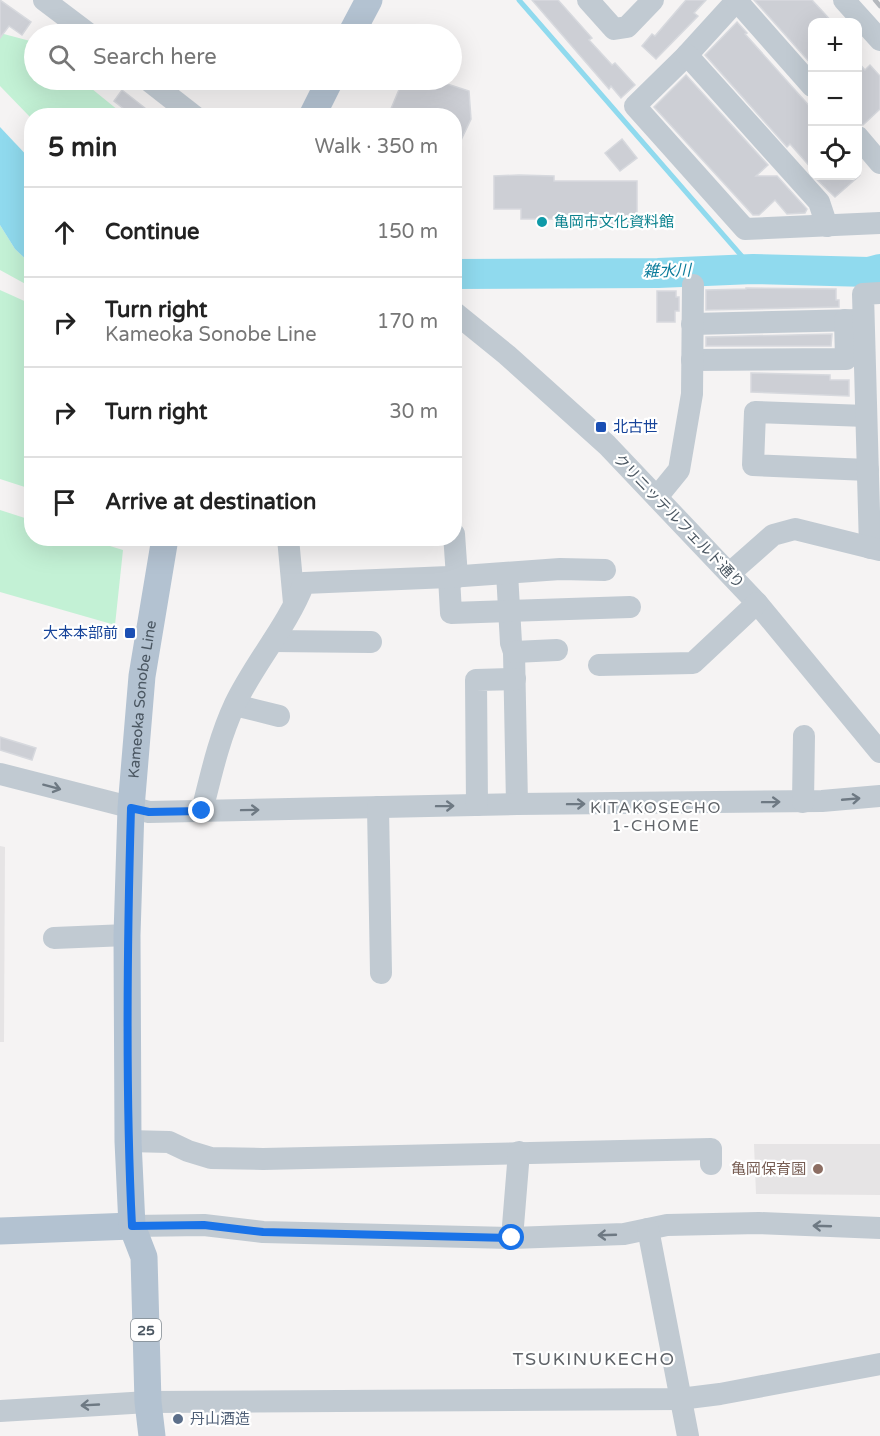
<!DOCTYPE html>
<html lang="en">
<head>
<meta charset="utf-8">
<style>
  :root { --surface:#fff; --page:#f2f2f2; --text:#222; --muted:#767676; --line:#e0e0e0 }
  body { margin:0; font-family:"Varela Round","Noto Sans JP",sans-serif; background:var(--page); color:var(--text) }
  .controls { position:absolute; right:18px; top:18px; display:grid; overflow:hidden; border-radius:12px; box-shadow:0 6px 24px #0002 }
  .controls button { width:54px; height:54px; display:grid; place-items:center; padding:0; border:0; border-bottom:2px solid var(--line); background:var(--surface); color:var(--text); font:30px sans-serif }
  .stop { position:absolute; width:18px; height:18px; margin:-14px; border:4px solid #1a73e8; border-radius:50%; background:#fff }
  .stop.end { background:#1a73e8; border-color:#fff; box-shadow:0 2px 6px #0008 }
  .list { margin:0; padding:0; list-style:none }
  h2 { display:flex; justify-content:space-between; align-items:center; height:78px; margin:0; padding:0 24px; font-size:26px }
  h2 small { font-size:20px; font-weight:400; color:var(--muted) }
  .list li { display:grid; grid-template-columns:39px 1fr auto; gap:18px; align-items:center; box-sizing:border-box; height:90px; padding:0 24px; border-top:2px solid var(--line) }
  .list b { display:block; font-size:22px; white-space:nowrap }
  .list p { margin:0; font-size:20px; white-space:nowrap; color:var(--muted) }
  .list em { font-size:20px; font-style:normal; color:var(--muted) }
  .icon { flex:none; width:33px; height:33px; fill:none; stroke:currentColor; stroke-width:2; stroke-linecap:round; stroke-linejoin:round }
  .map { position:relative; flex:none; width:880px; height:1436px; overflow:hidden }
  .search { position:absolute; background:var(--surface); box-shadow:0 6px 24px #0002; left:24px; top:24px; width:438px; height:66px; display:flex; align-items:center; gap:15px; box-sizing:border-box; padding:0 21px; border-radius:33px; color:var(--muted); font-size:22px }
  .panel { position:absolute; background:var(--surface); box-shadow:0 6px 24px #0002; left:24px; top:108px; width:438px; height:438px; border-radius:24px }
  .map>svg:first-child { display:block }
  .education { fill:#e6e4e5 }
  .green { fill:#c3f1d5 }
  .water { fill:#90daee }
  .lines { fill:none; stroke-linecap:round; stroke-linejoin:round }
  .stream { stroke:#90daee; stroke-width:5 }
  .river { stroke:#90daee; stroke-width:30 }
  .building { fill:#cdcfd5; stroke:#d7d9de; stroke-width:1.5 }
  .minor { stroke:#c1cad2; stroke-width:22 }
  .major { stroke:#b3c2d1; stroke-width:27 }
  .rail { stroke:#b5b8bd; stroke-width:4.5 }
  .oneway { stroke:#6e7983 }
  .route { stroke:#1a73e8; stroke-width:8 }
  .culture-dot { fill:#0f9aa8; stroke:#fff; stroke-width:2 }
  .transit-dot { fill:#1a4fb4; stroke:#fff; stroke-width:2 }
  .education-dot { fill:#8d6e63; stroke:#fff; stroke-width:2 }
  .service-dot { fill:#5c6f8a; stroke:#fff; stroke-width:2 }
  .labels { text-anchor:middle; dominant-baseline:central; stroke-width:4.5; stroke-linejoin:round; paint-order:stroke }
  .shield { fill:#fff; stroke:#808990; stroke-width:1.5 }
  .shield-label { font-size:14px; font-weight:bold; fill:#4a5661 }
  .culture-label { font-size:15px; fill:#0d838f; stroke:#fff; text-anchor:start }
  .transit-label { font-size:15px; fill:#164399; stroke:#fff; text-anchor:start }
  .street-label { font-size:15px; fill:#4a5661; stroke:#fff }
  .education-label { font-size:15px; fill:#785e54; stroke:#fff; text-anchor:end }
  .service-label { font-size:15px; fill:#4e5e75; stroke:#fff; text-anchor:start }
  .water-label { font-size:16px; font-style:italic; fill:#0c7c9b; stroke:#fff }
  .neighbourhood-label { font-size:16px; letter-spacing:1.5px; fill:#5f6368; stroke:#fff }
  .quarter-label { font-size:18px; letter-spacing:1.5px; fill:#5f6368; stroke:#fff }
</style>
</head>
<body>
<div class="map">
<svg width="880" height="1436" viewBox="0 0 880 1436">
  <rect width="100%" height="100%" fill="#f5f3f3"/>
  <g class="education">
    <polygon points="0,846 5,847 4,1042 0,1042"/>
    <polygon points="754,1144 880,1144 880,1195 756,1194"/>
  </g>
  <g class="green">
    <polygon points="0,33 34,42 34,80 81,80 124,115 32,116 31,118 0,86"/>
    <polygon points="0,225 15,249 31,264 31,287 0,270"/>
    <polygon points="0,290 31,304 31,489 0,479"/>
    <polygon points="0,510 31,520 32,538 87,539 123,550 115,625 0,592"/>
  </g>
  <polygon class="water" points="0,127 31,160 31,264 15,249 0,225"/>
  <g class="lines">
    <polyline class="stream" points="519,0 753,269"/>
    <polyline class="river" points="454,274 658,273 753,269 869,272 880,269"/>
  </g>
  <g class="building">
    <polygon points="0,0 31,22 22,35 9,26 0,38"/>
    <polygon points="532,0 558,0 592,38 589,40 612,65 615,63 635,85 621,98 611,86 609,89"/>
    <polygon points="686,0 706,0 694,13 698,16 656,59 642,46 652,34 655,36"/>
    <polygon points="754,0 812,0 824,13 832,22 813,22 813,66"/>
    <polygon points="737,22 747,33 745,34 813,110 813,170 790,144 787,147 705,55"/>
    <polygon points="858,62 865,70 870,65 880,76 880,109 863,125 858,124"/>
    <polygon points="686,75 768,165 756,176 777,176 807,209 805,213 787,214 775,200 759,215 753,215 654,107"/>
    <polygon points="403,80 435,80 469,91 471,119 454,155 454,116 388,116"/>
    <polygon points="122,90 155,116 133,116 114,101"/>
    <polygon points="622,139 637,158 620,171 605,153"/>
    <polygon points="519,175 554,176 554,181 637,181 637,224 556,225 556,219 521,219 521,209 494,209 494,176"/>
    <polygon points="813,176 859,176 835,197"/>
    <polygon points="746,288 836,289 836,300 839,300 839,307 706,310 706,290 746,289"/>
    <polygon points="657,291 676,291 676,297 679,297 679,311 675,311 675,322 657,322"/>
    <polygon points="832,334 831,346 706,346 706,337"/>
    <polygon points="751,373 830,375 830,380 849,380 849,396 751,392"/>
    <polygon points="0,737 36,748 32,760 0,750"/>
  </g>
  <g class="lines">
    <g class="minor">
      <polyline points="44,0 89,34"/>
      <polyline points="588,0 614,29 627,27 653,0"/>
      <polyline points="737,0 687,55 635,106 745,229 880,223"/>
      <polyline points="844,0 880,40"/>
      <polyline points="737,1 812,86"/>
      <polyline points="687,55 819,202 827,226"/>
      <polyline points="148,80 194,116"/>
      <polyline points="858,137 880,163"/>
      <polyline points="454,312 507,355 607,445 757,603 880,752"/>
      <polyline points="692,324 859,320"/>
      <polyline points="692,360 846,359 845,320"/>
      <polyline points="866,416 755,412 753,465 868,470"/>
      <polyline points="657,497 679,470 692,394 693,285"/>
      <polyline points="454,534 457,577"/>
      <polyline points="288,538 294,603"/>
      <polyline points="870,548 863,294 880,293"/>
      <polyline points="507,573 511,643 514,652 517,804"/>
      <polyline points="730,573 773,535 795,529 880,550"/>
      <polyline points="449,577 451,613 630,607"/>
      <polyline points="273,641 371,642"/>
      <polyline points="514,652 557,650"/>
      <polyline points="599,665 693,663 757,603"/>
      <polyline points="235,705 279,716"/>
      <polyline points="0,774 149,812 517,804 822,801 880,796"/>
      <polyline points="803,802 804,736"/>
      <polyline points="477,805 476,680 515,679"/>
      <polyline points="378,807 381,973"/>
      <path d="M202,811c9,-36 17,-73 33,-107 20,-42 52,-77 69,-121l145,-6 111,-8 45,1"/>
      <polyline points="54,938 127,935"/>
      <polyline points="128,1141 169,1142 188,1151 211,1158 263,1159 711,1149 711,1164"/>
      <polyline points="132,1226 204,1225 263,1232 512,1238 624,1234 667,1225 759,1223 880,1228"/>
      <polyline points="648,1229 688,1436"/>
      <polyline points="512,1238 519,1152"/>
      <polyline points="0,1411 148,1402 680,1399 720,1394 880,1364"/>
    </g>
    <g class="major">
      <polyline points="351,34 369,0"/>
      <polyline points="312,116 330,80"/>
      <polyline points="0,1231 132,1226"/>
      <path id="s1" d="M152,1436l-4,-34 -4,-145 -12,-31 -4,-85 -1,-206 4,-127 11,-132 23,-138"/>
    </g>
    <polyline class="rail" points="875,0 880,6"/>
  </g>
  <defs><path id="oneway-shaft" d="M-6 0H5M1.5-3L5.5 0L1.5 3" fill="none" stroke-width="1.6" stroke-linecap="round" stroke-linejoin="round" transform="scale(1.5)"/></defs>
  <g class="oneway">
    <use href="#oneway-shaft" transform="translate(52 787) rotate(15)"/>
    <use href="#oneway-shaft" transform="translate(851 799) rotate(-5)"/>
    <use href="#oneway-shaft" transform="translate(771 802) rotate(-1)"/>
    <use href="#oneway-shaft" transform="translate(576 804) rotate(-1)"/>
    <use href="#oneway-shaft" transform="translate(445 806) rotate(-1)"/>
    <use href="#oneway-shaft" transform="translate(250 810) rotate(-1)"/>
    <use href="#oneway-shaft" transform="translate(822 1226) rotate(-178)"/>
    <use href="#oneway-shaft" transform="translate(607 1235) rotate(178)"/>
    <use href="#oneway-shaft" transform="translate(90 1405) rotate(177)"/>
  </g>
  <g class="lines">
    <path class="route" d="M202,811l-53,1 -18,-4c-4,139 -6,279 1,418l72,-1 59,7 249,6"/>
  </g>
  <circle class="culture-dot" cx="542" cy="222" r="6"/>
  <g class="transit-dot">
    <rect x="595" y="421" width="12" height="12" rx="3"/>
    <rect x="124" y="627" width="12" height="12" rx="3"/>
  </g>
  <circle class="education-dot" cx="818" cy="1169" r="6"/>
  <circle class="service-dot" cx="178" cy="1419" r="6"/>
  <g class="labels">
    <rect class="shield" x="131" y="1319" width="30" height="22" rx="4.5"/>
    <g class="shield-label">
      <text x="146" y="1330">25</text>
    </g>
    <g class="culture-label">
      <text x="554" y="222">亀岡市文化資料館</text>
    </g>
    <g class="transit-label">
      <text x="613" y="427">北古世</text>
      <text x="118" y="633" text-anchor="end">大本本部前</text>
    </g>
    <g class="street-label">
      <text transform="translate(679 521) rotate(46)">クリニッテルフェルド通り</text>
      <text stroke="none"><textPath href="#s1" startOffset="740">Kameoka Sonobe Line</textPath></text>
    </g>
    <g class="education-label">
      <text x="806" y="1169">亀岡保育園</text>
    </g>
    <g class="service-label">
      <text x="190" y="1419">丹山酒造</text>
    </g>
    <g class="water-label">
      <text transform="translate(667 271) rotate(-1)">雑水川</text>
    </g>
    <g class="neighbourhood-label">
      <text x="656" y="808">KITAKOSECHO<tspan x="656" dy="18">1-CHOME</tspan></text>
    </g>
    <g class="quarter-label">
      <text x="594" y="1359">TSUKINUKECHO</text>
    </g>
  </g>
</svg>
<div class="controls">
<button>+</button>
<button>−</button>
<button><svg class="icon" aria-label="locate" viewBox="0 0 24 24"><circle cx="12" cy="12" r="6"/><path d="M12 2v4M12 18v4M2 12h4M18 12h4"/></svg></button>
</div>
<div class="stop" style="left:512px;top:1238px"></div>
<div class="stop end" style="left:202px;top:811px"></div>
<div class="search"><svg class="icon" aria-label="search" viewBox="0 0 24 24"><circle cx="10" cy="10" r="6"/><path d="M15 15l6 6"/></svg>Search here</div>
<section class="panel">
<h2>5 min<small>Walk · 350 m</small></h2>
<ul class="list">
<li><svg class="icon" aria-label="ahead" viewBox="0 0 24 24"><path d="M12 20V5M6 11l6-6 6 6"/></svg><div><b>Continue</b></div><em>150 m</em></li>
<li><svg class="icon" aria-label="right" viewBox="0 0 24 24"><path d="M7 20v-9h11M14 6l5 5-5 5"/></svg><div><b>Turn right</b><p>Kameoka Sonobe Line</p></div><em>170 m</em></li>
<li><svg class="icon" aria-label="right" viewBox="0 0 24 24"><path d="M7 20v-9h11M14 6l5 5-5 5"/></svg><div><b>Turn right</b></div><em>30 m</em></li>
<li><svg class="icon" aria-label="arrive" viewBox="0 0 24 24"><path d="M6 21V4h12l-3 4 3 4H6"/></svg><div><b>Arrive at destination</b></div></li>
</ul>
</section>
</div>
</body>
</html>
